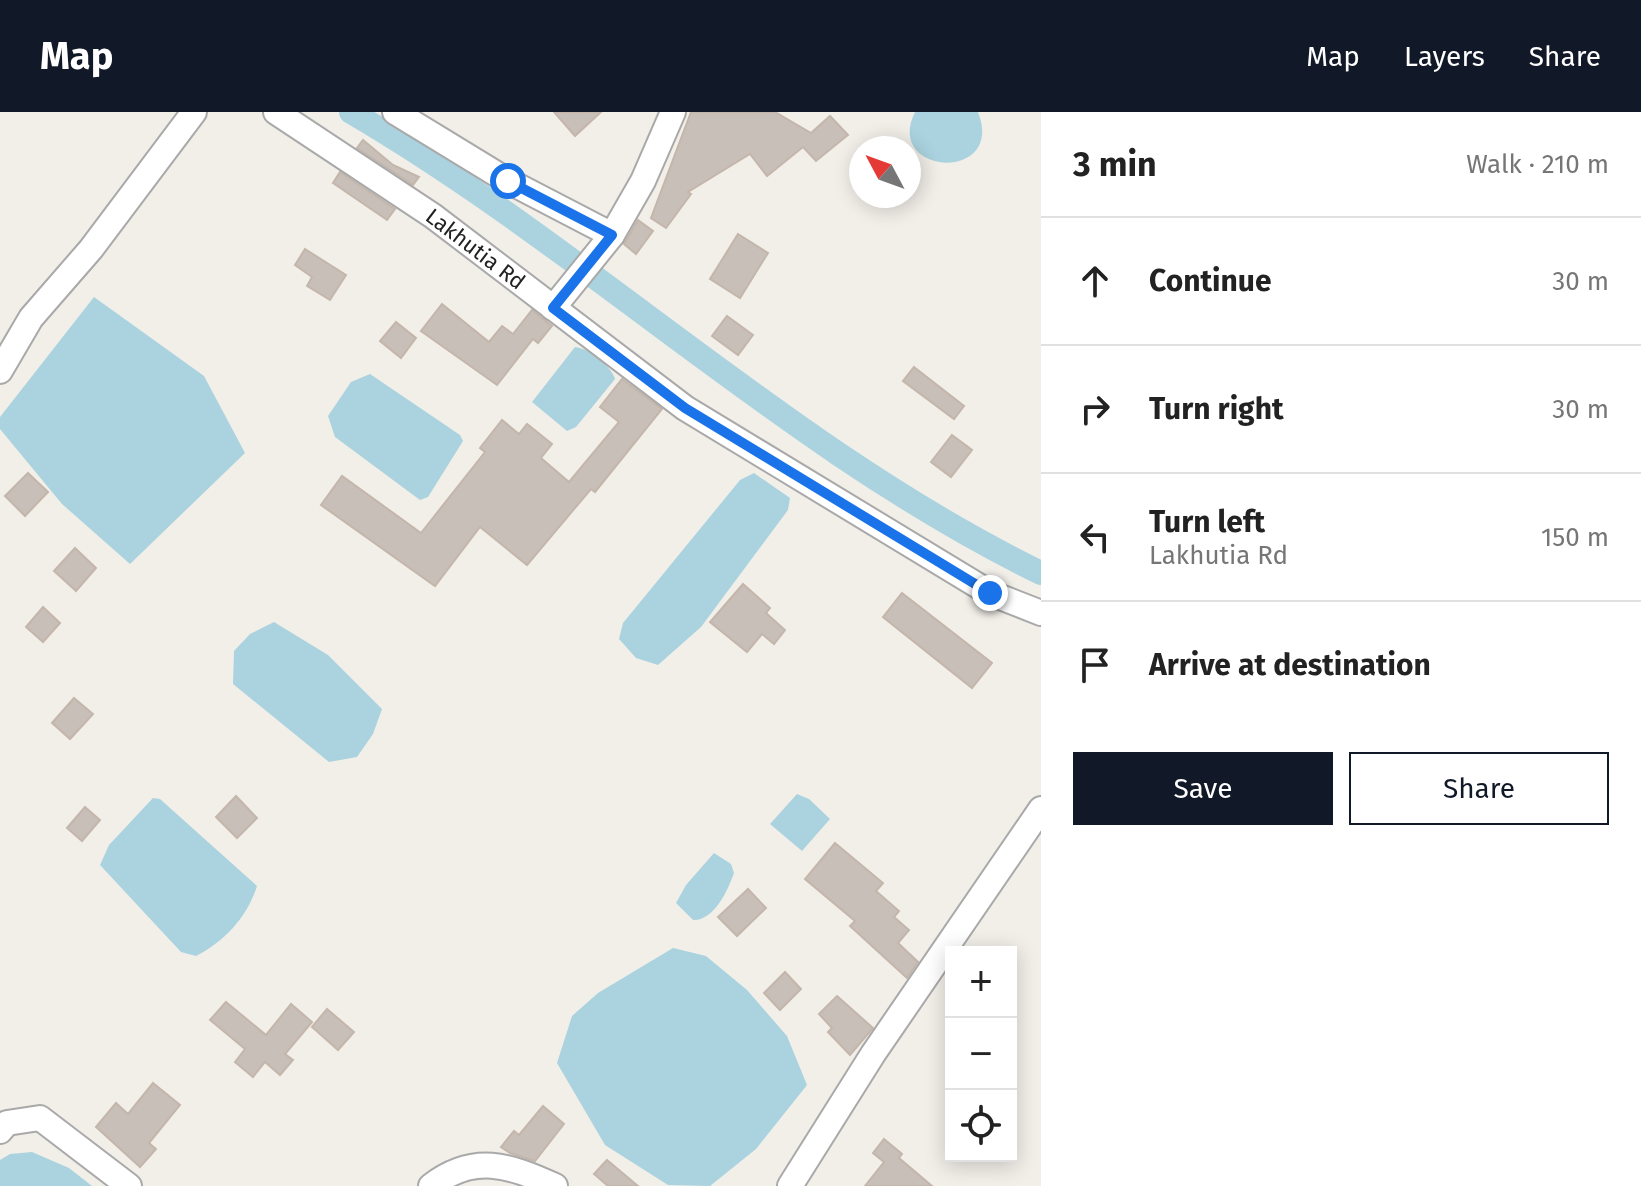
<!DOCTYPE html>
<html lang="en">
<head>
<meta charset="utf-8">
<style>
  :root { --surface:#fff; --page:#f6f6f6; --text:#222; --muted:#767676; --line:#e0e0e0; --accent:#111827 }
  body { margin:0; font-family:"Fira Sans",sans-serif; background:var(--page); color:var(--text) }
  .controls { position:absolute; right:24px; bottom:24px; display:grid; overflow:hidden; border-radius:0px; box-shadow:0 4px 20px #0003 }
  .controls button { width:72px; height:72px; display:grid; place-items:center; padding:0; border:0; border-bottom:2px solid var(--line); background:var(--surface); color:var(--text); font:40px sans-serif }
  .compass { position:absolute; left:849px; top:24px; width:72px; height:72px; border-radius:50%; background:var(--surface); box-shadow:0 4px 20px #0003; rotate:311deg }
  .stop { position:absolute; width:24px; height:24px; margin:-18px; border:6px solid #1a73e8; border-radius:50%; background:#fff }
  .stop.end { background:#1a73e8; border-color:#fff; box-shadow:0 2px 8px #0008 }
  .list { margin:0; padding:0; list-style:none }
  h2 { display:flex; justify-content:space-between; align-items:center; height:104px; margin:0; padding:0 32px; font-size:34px }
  h2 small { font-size:26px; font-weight:400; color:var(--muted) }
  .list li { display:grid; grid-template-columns:52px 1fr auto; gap:24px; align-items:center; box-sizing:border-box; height:128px; padding:0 32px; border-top:2px solid var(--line) }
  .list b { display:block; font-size:30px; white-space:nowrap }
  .list p { margin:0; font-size:26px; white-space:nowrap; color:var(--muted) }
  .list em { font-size:26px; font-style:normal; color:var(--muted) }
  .actions { display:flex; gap:16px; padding:24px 32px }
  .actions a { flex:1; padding:18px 0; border:2px solid var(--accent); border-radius:0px; text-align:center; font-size:28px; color:var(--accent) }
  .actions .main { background:var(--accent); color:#fff }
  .icon { flex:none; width:44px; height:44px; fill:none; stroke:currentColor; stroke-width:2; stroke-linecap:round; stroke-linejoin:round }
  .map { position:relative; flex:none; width:1041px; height:1074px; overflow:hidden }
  header { display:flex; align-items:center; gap:48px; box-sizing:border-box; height:112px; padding:0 40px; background:var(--accent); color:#fff }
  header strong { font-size:38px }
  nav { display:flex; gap:44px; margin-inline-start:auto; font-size:28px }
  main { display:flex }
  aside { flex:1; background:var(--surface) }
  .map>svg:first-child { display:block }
  .water { fill:#aad3df }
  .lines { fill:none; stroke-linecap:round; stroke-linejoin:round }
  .canal { stroke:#aad3df; stroke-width:24 }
  .building { fill:#c7bfb8; stroke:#c4b6ab; stroke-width:2 }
  .minor-casing { stroke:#a9a9a9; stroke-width:28 }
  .minor { stroke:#fff; stroke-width:24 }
  .route { stroke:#1a73e8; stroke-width:10 }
  .labels { text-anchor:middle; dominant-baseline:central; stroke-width:7; stroke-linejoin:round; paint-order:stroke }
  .street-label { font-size:22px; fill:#222; stroke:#fff }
</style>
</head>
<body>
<header>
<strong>Map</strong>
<nav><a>Map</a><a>Layers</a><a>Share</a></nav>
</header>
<main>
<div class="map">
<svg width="1041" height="1074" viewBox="0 0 1041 1074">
  <rect width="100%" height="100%" fill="#f2efe9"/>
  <g class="water">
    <path d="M915,0h63c28,71 -95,64 -63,0z"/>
    <polygon points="94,185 204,264 245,341 130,452 62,392 0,317 0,305"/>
    <path d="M575,235c14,1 36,19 40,32l-39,48 -9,4 -35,-29z"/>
    <polygon points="370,262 460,323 463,329 428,385 420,388 335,325 328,304 351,270"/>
    <polygon points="754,361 790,386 788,398 701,515 658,553 636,546 619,527 623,511 740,368"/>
    <polygon points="274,510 328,543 382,597 373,622 357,645 329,650 233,572 234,539 250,522"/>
    <polygon points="797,682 809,687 830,707 802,739 770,712"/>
    <path d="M153,686l7,1 97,87c-10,31 -32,55 -61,70l-15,-4 -81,-87 9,-20z"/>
    <path d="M714,741l17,11 3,9c-6,17 -20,48 -41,47l-17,-17 10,-18z"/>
    <polygon points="673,836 706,844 747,878 787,924 807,973 756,1037 710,1074 668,1073 605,1033 557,951 572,904 598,881"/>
    <polygon points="32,1040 69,1056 92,1074 0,1074 0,1048 10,1042"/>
  </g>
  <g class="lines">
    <path class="canal" d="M351,0c239,140 440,339 690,461"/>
  </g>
  <g class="building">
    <polygon points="554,0 601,0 575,24"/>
    <polygon points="691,0 775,0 811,21 830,4 848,23 816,49 803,35 767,64 750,42 688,80 691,82 666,116 651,106"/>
    <polygon points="363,28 393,53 419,65 413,73 357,36"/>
    <polygon points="340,60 395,97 387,108 333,71"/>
    <polygon points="638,108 653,119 636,142 624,132"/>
    <polygon points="738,122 768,141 740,186 710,167"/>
    <polygon points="305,137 346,163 330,188 307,174 312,165 295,153"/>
    <polygon points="442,192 489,230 502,214 513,222 532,198 552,214 538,231 533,227 497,273 421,219"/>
    <polygon points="727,204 753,223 738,243 712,224"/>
    <polygon points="396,210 416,226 401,246 380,229"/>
    <polygon points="914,255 964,294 954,307 903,269"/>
    <polygon points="622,267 662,297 595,380 591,377 527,453 480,415 435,474 321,393 342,364 421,421 485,340 480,336 502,308 519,322 527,312 552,332 541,346 569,370 619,310 600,295"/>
    <polygon points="952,323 972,338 951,365 931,350"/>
    <polygon points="28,361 48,380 25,404 5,384"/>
    <polygon points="75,436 96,456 76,479 54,459"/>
    <polygon points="743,472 770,496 766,501 785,518 774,532 762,522 747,540 710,510"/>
    <polygon points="902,481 992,551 972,576 883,505"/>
    <polygon points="43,495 60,511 43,530 26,515"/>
    <polygon points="74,586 93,602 70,627 52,611"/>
    <polygon points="236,684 257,706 237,726 216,705"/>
    <polygon points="85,695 100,708 82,729 67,716"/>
    <polygon points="835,731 883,771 876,779 899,799 894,805 909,818 898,831 918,850 907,866 850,814 855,809 805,767"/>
    <polygon points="748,777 766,796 737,824 718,805"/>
    <polygon points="785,860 801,877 780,898 764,881"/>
    <polygon points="837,884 873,916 850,943 828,920 832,916 819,902"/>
    <polygon points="226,890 266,923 291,892 312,910 285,942 293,948 280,963 265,950 253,965 235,950 245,937 210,908"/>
    <polygon points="327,897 354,920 338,938 312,915"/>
    <polygon points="153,971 180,993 149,1031 156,1037 140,1055 96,1015 116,991 128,1002"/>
    <polygon points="543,994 564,1012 535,1049 510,1041 501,1035 514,1019 519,1023"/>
    <polygon points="884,1027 902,1042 899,1046 932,1074 865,1074 884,1050 873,1041"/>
    <polygon points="607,1048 638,1074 608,1074 594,1062"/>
  </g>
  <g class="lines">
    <g class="minor-casing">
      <g id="minor">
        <path id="s1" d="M276,0l157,104 252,192 305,185 51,20"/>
        <polyline points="395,0 508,69 612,123"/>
        <polyline points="553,196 612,123 643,69 673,0"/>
        <polyline points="0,259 31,206 91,137 194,0"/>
        <polyline points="0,1019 7,1011 40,1006 129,1074"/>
        <path d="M431,1074c43,-33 78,-21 124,0"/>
        <polyline points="790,1074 873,942 1041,697"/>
      </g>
    </g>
    <use href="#minor" class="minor"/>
  </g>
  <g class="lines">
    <polyline class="route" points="508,69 612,123 553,196 685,296 990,481"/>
  </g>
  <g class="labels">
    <g class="street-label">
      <text stroke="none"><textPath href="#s1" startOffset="242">Lakhutia Rd</textPath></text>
    </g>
  </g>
</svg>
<div class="controls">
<button>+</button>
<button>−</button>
<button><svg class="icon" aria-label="locate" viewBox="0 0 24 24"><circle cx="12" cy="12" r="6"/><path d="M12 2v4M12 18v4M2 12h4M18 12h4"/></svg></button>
</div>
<svg class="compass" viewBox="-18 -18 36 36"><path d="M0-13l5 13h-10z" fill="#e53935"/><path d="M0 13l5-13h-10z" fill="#767676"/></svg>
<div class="stop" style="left:508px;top:69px"></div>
<div class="stop end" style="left:990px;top:481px"></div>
</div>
<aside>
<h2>3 min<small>Walk · 210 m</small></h2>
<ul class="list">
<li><svg class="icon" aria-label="ahead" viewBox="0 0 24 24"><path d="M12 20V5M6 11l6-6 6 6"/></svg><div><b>Continue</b></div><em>30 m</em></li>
<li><svg class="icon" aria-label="right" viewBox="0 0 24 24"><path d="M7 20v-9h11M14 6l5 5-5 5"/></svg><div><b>Turn right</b></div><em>30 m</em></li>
<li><svg class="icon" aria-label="left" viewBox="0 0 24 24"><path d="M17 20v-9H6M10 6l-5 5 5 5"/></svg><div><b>Turn left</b><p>Lakhutia Rd</p></div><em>150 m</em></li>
<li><svg class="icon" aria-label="arrive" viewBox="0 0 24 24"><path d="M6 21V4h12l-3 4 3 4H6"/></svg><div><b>Arrive at destination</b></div></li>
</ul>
<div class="actions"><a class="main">Save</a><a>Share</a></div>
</aside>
</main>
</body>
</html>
